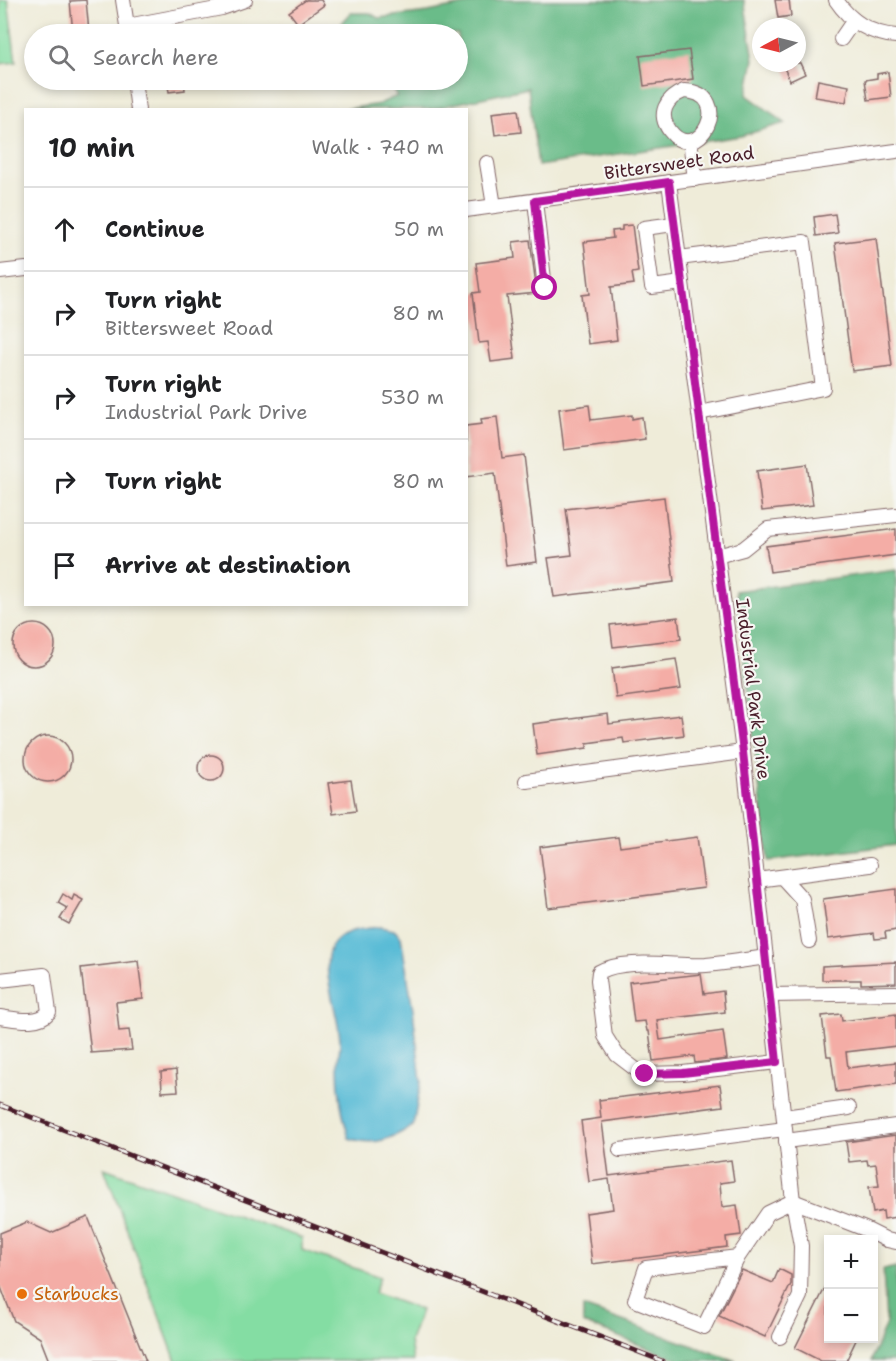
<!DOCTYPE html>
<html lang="en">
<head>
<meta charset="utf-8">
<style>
  :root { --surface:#fff; --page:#f6f6f6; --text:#202124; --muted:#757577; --line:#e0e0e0 }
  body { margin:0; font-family:"Shantell Sans",sans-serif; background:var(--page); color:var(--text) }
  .controls { position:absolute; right:18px; bottom:18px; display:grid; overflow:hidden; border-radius:0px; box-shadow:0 3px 9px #0003 }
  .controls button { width:54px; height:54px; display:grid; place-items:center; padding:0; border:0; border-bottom:2px solid var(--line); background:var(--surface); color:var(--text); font:30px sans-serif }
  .compass { position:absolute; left:752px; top:18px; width:54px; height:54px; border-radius:50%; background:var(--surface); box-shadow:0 3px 9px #0003; rotate:263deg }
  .stop { position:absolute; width:18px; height:18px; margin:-14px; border:4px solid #b5179e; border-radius:50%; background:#fff }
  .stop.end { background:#b5179e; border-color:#fff; box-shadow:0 2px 6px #0008 }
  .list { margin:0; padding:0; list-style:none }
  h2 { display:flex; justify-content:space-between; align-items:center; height:78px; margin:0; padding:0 24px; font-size:26px }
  h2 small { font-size:20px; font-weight:400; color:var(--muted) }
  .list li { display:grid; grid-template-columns:39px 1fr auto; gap:18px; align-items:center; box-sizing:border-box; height:84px; padding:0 24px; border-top:2px solid var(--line) }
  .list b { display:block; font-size:22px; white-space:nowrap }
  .list p { margin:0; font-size:20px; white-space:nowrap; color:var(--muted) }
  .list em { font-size:20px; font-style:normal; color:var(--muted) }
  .icon { flex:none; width:33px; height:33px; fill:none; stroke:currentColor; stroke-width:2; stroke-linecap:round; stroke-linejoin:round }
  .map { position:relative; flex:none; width:896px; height:1361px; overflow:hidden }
  .search { position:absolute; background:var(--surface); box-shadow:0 3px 9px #0003; left:24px; top:24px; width:444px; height:66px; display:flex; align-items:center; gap:15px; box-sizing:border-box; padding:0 21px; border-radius:33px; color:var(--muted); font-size:22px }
  .panel { position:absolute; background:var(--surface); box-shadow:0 3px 9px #0003; left:24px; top:108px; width:444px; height:498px; border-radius:0px }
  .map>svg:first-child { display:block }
  .green { fill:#84dda3; stroke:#677e67; stroke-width:1.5 }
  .forest { fill:#6bbc89; stroke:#5a6e5a; stroke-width:1.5 }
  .water { fill:#58bbd6; stroke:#516d80; stroke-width:1.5 }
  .building { fill:#f4ada6 }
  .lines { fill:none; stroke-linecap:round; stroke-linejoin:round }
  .minor-casing { stroke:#846768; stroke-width:16 }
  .minor { stroke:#fff; stroke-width:14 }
  .rail-casing { stroke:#4a1f2b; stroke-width:5 }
  .rail { stroke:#f6f6f2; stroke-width:3; stroke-dasharray:9; stroke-linecap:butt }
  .route { stroke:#b5179e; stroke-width:8 }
  .food-dot { fill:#e8710a; stroke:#f6f6f2; stroke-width:2 }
  .labels { text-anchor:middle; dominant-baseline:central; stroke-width:4.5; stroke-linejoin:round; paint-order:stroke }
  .street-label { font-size:18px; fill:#4a1f2b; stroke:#f6f6f2 }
  .food-label { font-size:18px; fill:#c56008; stroke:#f6f6f2; text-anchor:start }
</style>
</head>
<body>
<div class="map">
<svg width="896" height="1361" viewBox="0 0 896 1361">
  <rect width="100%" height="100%" fill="#f6f6f2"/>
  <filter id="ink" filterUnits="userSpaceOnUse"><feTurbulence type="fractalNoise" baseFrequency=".0167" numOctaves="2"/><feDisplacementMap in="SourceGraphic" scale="12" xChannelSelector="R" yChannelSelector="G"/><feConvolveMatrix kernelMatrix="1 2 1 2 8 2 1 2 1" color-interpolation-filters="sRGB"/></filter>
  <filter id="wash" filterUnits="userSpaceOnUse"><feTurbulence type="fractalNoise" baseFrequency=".008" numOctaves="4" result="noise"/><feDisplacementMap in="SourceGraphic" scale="24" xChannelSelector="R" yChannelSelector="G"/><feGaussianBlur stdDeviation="1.35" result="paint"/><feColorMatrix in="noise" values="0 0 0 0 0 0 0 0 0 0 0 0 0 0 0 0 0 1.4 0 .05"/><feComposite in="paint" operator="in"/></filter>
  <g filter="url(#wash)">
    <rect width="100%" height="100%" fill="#efecd9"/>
    <g class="green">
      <polygon points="0,0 8,0 16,62 0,64"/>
      <polygon points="104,1168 302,1238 302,1250 380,1277 374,1293 421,1310 410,1341 413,1361 176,1361"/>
    </g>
    <g class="forest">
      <polygon points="488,0 744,0 754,59 747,95 785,123 741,136 538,166 528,88 431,109 346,109 379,104 397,96 389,83 374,88 350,80 458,80 458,34 341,34 339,26 351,13 370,13 378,18 428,12"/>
      <polygon points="896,570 896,845 768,861 736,591"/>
      <polygon points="896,1267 896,1361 871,1361 886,1323 883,1270"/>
      <polygon points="583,1307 736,1361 681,1361 583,1323"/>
    </g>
    <path class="water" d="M380,927l14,3 7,7 12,73 8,72 -8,44c-22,13 -39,21 -64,12 -7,-22 -11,-50 -11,-73 0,-8 2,-15 2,-23 0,-25 -21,-74 -9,-95 11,-18 30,-18 49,-20z"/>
    <g id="blocks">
      <g class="building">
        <polygon points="86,0 89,32 73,34 70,1"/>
        <polygon points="306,0 321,0 324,5 298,24 289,12"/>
        <polygon points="775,0 789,0 791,16 778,18"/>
        <polygon points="689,50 693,79 644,86 640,56"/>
        <polygon points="782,63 800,63 805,74 790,81"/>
        <polygon points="888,72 891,97 868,100 865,80 877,78 877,74"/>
        <polygon points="167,80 184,80 185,90 169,92"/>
        <polygon points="818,80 849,86 846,102 815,97"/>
        <polygon points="518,110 521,132 495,135 492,113"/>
        <polygon points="835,214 838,233 816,236 814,217"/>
        <polygon points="632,225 638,272 632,273 634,284 611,287 617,340 588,344 582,295 590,294 584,242 613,238 612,231 622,230 622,226"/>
        <polygon points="876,238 892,366 852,371 835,243"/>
        <polygon points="530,240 537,293 507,296 515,359 491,362 488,342 479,343 473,293 480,292 476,263 515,258 513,242"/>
        <polygon points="589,405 591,420 632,415 632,419 642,417 645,439 564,450 559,409"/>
        <polygon points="497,417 502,458 524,455 537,562 506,566 495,473 466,477 466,426 482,424 481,419"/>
        <polygon points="807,464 813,505 762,511 757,471"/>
        <polygon points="664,497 674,582 554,597 548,558 572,555 566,509"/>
        <polygon points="896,529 896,555 770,572 766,546"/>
        <polygon points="678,617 681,639 613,647 610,625"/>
        <circle cx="34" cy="645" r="21"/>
        <polygon points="676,659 681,689 616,698 612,668"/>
        <polygon points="608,714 609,724 681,715 684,735 624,743 623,738 587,743 587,748 537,755 533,724"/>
        <circle cx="48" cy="759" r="23"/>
        <circle cx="211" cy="768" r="13"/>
        <polygon points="351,780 356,811 333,814 328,783"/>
        <polygon points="618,837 620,847 697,837 704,888 548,908 540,847"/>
        <polygon points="896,889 896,930 885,932 886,938 875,939 874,933 828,939 823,899"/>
        <polygon points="63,894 72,900 74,895 83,900 69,924 60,919 67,908 58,903"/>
        <polygon points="138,961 143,999 116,1002 119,1031 129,1030 132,1050 91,1053 81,968"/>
        <polygon points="896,962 896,983 861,984 861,980 822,980 822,966"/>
        <polygon points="701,974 704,994 723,991 725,1012 657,1020 660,1040 723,1031 727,1059 695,1063 694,1056 653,1061 649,1031 647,1031 645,1021 634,1022 629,982"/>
        <polygon points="841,1014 842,1021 896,1014 896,1046 846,1052 848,1068 896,1062 896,1084 836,1092 831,1056 827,1056 822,1016"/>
        <polygon points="176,1070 178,1091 162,1092 161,1072"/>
        <polygon points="720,1085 723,1106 602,1122 609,1176 731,1160 734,1181 720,1183 722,1207 737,1205 741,1235 726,1237 727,1247 592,1264 586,1213 613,1209 609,1179 589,1182 581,1121 601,1118 599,1100"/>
        <polygon points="896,1135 896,1217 884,1219 883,1211 873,1213 869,1187 879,1186 876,1164 868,1165 867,1160 849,1162 846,1142"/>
        <polygon points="88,1217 146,1361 49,1361 40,1338 14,1321 0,1285 0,1233 27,1222 51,1233"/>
        <polygon points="779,1269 791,1275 791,1284 765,1337 719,1316 742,1270 773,1283"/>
        <polygon points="828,1282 828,1338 857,1338 846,1361 821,1361 795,1348"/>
      </g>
    </g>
  </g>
  <g filter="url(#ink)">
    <use href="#blocks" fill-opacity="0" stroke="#846768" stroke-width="1.5"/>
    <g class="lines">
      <g class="minor-casing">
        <g id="minor">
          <polyline points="123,0 128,32"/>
          <path d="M836,0c14,21 34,34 60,36"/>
          <polyline points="127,26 222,8 245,0"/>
          <polyline points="841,39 854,20"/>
          <polyline points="134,80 138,110"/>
          <path d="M684,91c53,2 14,77 -14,40 -13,-17 -4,-33 14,-40z"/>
          <polyline points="690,141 695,179"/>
          <polyline points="487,163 494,206"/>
          <polyline points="669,182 743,752 793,1201 801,1246 800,1296 780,1337"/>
          <polyline points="535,201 545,288"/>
          <polyline points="466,210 896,151"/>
          <polyline points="674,224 644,228 652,287 682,283"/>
          <polyline points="679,258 804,242 823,388 699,413"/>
          <polyline points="0,272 26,269"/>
          <polyline points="717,556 743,549 768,529 896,515"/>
          <polyline points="526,781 743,752"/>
          <polyline points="782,877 802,899 809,941"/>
          <polyline points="757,880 870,865"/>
          <path d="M766,957c-20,3 -40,6 -60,8 -29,2 -81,-8 -107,7l-1,8 7,56 12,19 21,16 7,3 38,-1 94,-11"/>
          <path d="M0,980l44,-5 5,37c-11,13 -33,7 -49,5"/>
          <polyline points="770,995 896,993"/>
          <polyline points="784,1117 849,1108"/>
          <polyline points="786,1141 896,1126"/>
          <polyline points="620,1150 785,1129"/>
          <polyline points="738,1257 646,1268 635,1300 704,1327 738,1257 768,1213 793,1201 865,1229 887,1240 896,1242"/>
        </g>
      </g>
      <use href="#minor" class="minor"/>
      <g class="rail-casing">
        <polyline id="rail" points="0,1105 662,1361"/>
      </g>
      <use href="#rail" class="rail"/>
    </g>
  </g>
  <g class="lines" filter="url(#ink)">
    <polyline class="route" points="545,288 535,201 669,182 743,752 777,1062 683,1073 645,1074"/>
  </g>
  <circle class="food-dot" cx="22" cy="1294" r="6"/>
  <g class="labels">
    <g class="street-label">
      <text transform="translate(679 163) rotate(-8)">Bittersweet Road</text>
      <text transform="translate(753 689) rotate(83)">Industrial Park Drive</text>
    </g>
    <g class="food-label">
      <text x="34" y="1294">Starbucks</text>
    </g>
  </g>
</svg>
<div class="controls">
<button>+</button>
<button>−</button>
</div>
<svg class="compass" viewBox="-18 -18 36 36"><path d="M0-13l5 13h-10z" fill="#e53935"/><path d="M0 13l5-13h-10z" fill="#757577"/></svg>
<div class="stop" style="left:545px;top:288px"></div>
<div class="stop end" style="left:645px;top:1074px"></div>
<div class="search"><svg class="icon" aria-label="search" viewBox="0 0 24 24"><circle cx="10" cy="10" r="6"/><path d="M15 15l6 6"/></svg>Search here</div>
<section class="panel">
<h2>10 min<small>Walk · 740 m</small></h2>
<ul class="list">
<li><svg class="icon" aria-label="ahead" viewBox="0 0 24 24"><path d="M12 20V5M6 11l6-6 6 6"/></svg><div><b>Continue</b></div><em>50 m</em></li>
<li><svg class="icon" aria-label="right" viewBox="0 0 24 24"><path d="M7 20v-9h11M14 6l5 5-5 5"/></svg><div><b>Turn right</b><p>Bittersweet Road</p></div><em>80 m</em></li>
<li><svg class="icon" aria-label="right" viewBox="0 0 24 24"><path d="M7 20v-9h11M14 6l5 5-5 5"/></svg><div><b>Turn right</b><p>Industrial Park Drive</p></div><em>530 m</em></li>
<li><svg class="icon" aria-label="right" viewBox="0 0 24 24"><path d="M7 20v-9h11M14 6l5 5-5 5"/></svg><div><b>Turn right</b></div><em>80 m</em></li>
<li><svg class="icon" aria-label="arrive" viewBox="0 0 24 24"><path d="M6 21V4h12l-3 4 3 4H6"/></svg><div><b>Arrive at destination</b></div></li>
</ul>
</section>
</div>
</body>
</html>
